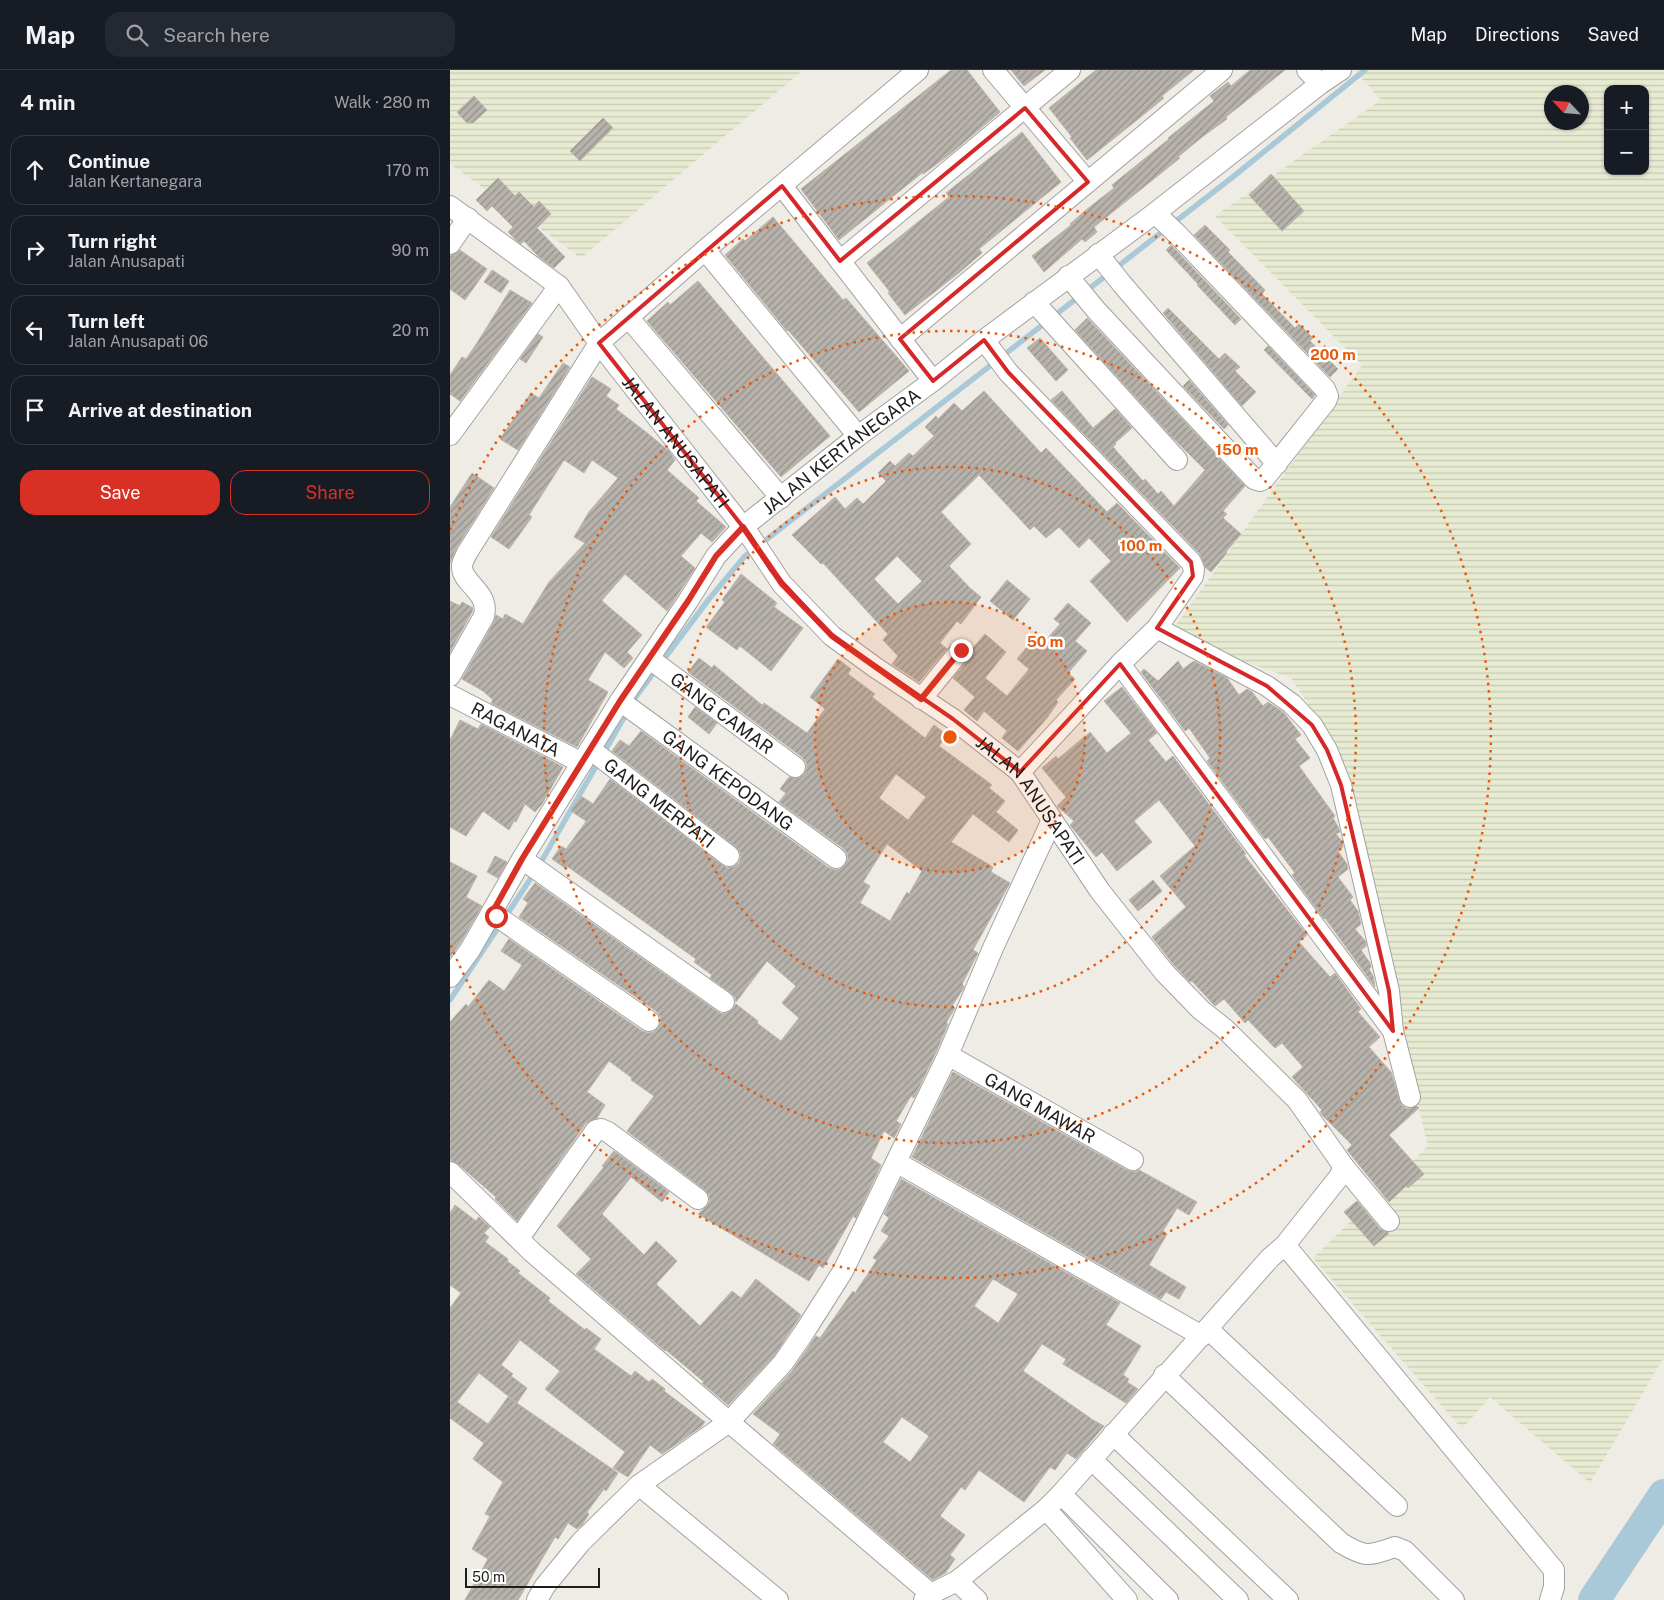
<!DOCTYPE html>
<html lang="en">
<head>
<meta charset="utf-8">
<style>
  :root { --surface:#171b24; --page:#242831; --text:#f1f3f6; --muted:#9ea1a6; --line:#363941; --accent:#d93025 }
  body { margin:0; font-family:"Public Sans",sans-serif; background:var(--page); color:var(--text) }
  .controls { position:absolute; right:15px; top:15px; display:grid; overflow:hidden; border-radius:10px; box-shadow:0 1px 4px #0004 }
  .controls button { width:45px; height:45px; display:grid; place-items:center; padding:0; border:0; border-bottom:1px solid var(--line); background:var(--surface); color:var(--text); font:25px sans-serif }
  .compass { position:absolute; left:1094px; top:15px; width:45px; height:45px; border-radius:50%; background:var(--surface); box-shadow:0 1px 4px #0004; rotate:296deg }
  .scale { position:absolute; left:15px; bottom:12px; width:135px; box-sizing:border-box; padding-left:5px; border:2px solid #1e1e1e; border-top:0; font-size:14px; line-height:18px; white-space:nowrap; color:#1e1e1e; -webkit-text-stroke:4px #fff; paint-order:stroke }
  .stop { position:absolute; width:15px; height:15px; margin:-11px; border:4px solid #d93025; border-radius:50%; background:#fff }
  .stop.end { background:#d93025; border-color:#fff; box-shadow:0 1px 5px #0008 }
  .list { margin:0; padding:0; list-style:none }
  h2 { display:flex; justify-content:space-between; align-items:center; height:65px; margin:0; padding:0 20px; font-size:21px }
  h2 small { font-size:16px; font-weight:400; color:var(--muted) }
  .list li { display:grid; grid-template-columns:32px 1fr auto; gap:15px; align-items:center; box-sizing:border-box; height:70px; margin:0 10px 10px; padding:0 10px; border:1px solid var(--line); border-radius:15px }
  .list b { display:block; font-size:19px; white-space:nowrap }
  .list p { margin:0; font-size:16px; white-space:nowrap; color:var(--muted) }
  .list em { font-size:16px; font-style:normal; color:var(--muted) }
  .actions { display:flex; gap:10px; padding:15px 20px }
  .actions a { flex:1; padding:11px 0; border:1px solid var(--accent); border-radius:15px; text-align:center; font-size:18px; color:var(--accent) }
  .actions .main { background:var(--accent); color:#fff }
  .icon { flex:none; width:28px; height:28px; fill:none; stroke:currentColor; stroke-width:2; stroke-linecap:round; stroke-linejoin:round }
  .map { position:relative; flex:none; width:1214px; height:1530px; overflow:hidden }
  header { display:flex; align-items:center; gap:30px; box-sizing:border-box; height:70px; padding:0 25px; background:var(--surface); border-bottom:1px solid var(--line) }
  header strong { font-size:24px }
  nav { display:flex; gap:28px; margin-inline-start:auto; font-size:18px }
  .search { width:350px; height:45px; background:var(--page); display:flex; align-items:center; gap:12px; box-sizing:border-box; padding:0 18px; border-radius:15px; color:var(--muted); font-size:19px }
  main { display:flex }
  aside { flex:1; background:var(--surface) }
  .map>svg:first-child { display:block }
  .farmland { fill:url(#farmland-rules); fill-rule:evenodd }
  .lines { fill:none; stroke-linecap:round; stroke-linejoin:round }
  .stream { stroke:#aac9d8; stroke-width:5.5 }
  .river { stroke:#aac9d8; stroke-width:32 }
  .building { fill:url(#building-hatch); stroke:#bfb4a9; fill-rule:evenodd }
  .minor-casing { stroke:#a2a2a2; stroke-width:22 }
  .minor { stroke:#fff; stroke-width:20 }
  .route { stroke:#d93025; stroke-width:6 }
  .marked { fill:none; stroke:#d62828; stroke-width:4; stroke-linejoin:round }
  .ring { fill:none; stroke:#e8590c; stroke-width:2.5; stroke-dasharray:2.5 5 }
  .labels { text-anchor:middle; dominant-baseline:central; stroke-width:5; stroke-linejoin:round; paint-order:stroke }
  .street-label { font-size:18px; fill:#1e1e1e; stroke:#fff }
  .centre { fill:#e8590c; stroke:#fff; stroke-width:2.5 }
  .ring-label { font-size:15px; text-anchor:middle; font-weight:bold; fill:#e8590c; stroke:#fff; stroke-width:5; stroke-linejoin:round; paint-order:stroke }
</style>
</head>
<body>
<header>
<strong>Map</strong>
<div class="search"><svg class="icon" aria-label="search" viewBox="0 0 24 24"><circle cx="10" cy="10" r="6"/><path d="M15 15l6 6"/></svg>Search here</div>
<nav><a>Map</a><a>Directions</a><a>Saved</a></nav>
</header>
<main>
<aside>
<h2>4 min<small>Walk · 280 m</small></h2>
<ul class="list">
<li><svg class="icon" aria-label="ahead" viewBox="0 0 24 24"><path d="M12 20V5M6 11l6-6 6 6"/></svg><div><b>Continue</b><p>Jalan Kertanegara</p></div><em>170 m</em></li>
<li><svg class="icon" aria-label="right" viewBox="0 0 24 24"><path d="M7 20v-9h11M14 6l5 5-5 5"/></svg><div><b>Turn right</b><p>Jalan Anusapati</p></div><em>90 m</em></li>
<li><svg class="icon" aria-label="left" viewBox="0 0 24 24"><path d="M17 20v-9H6M10 6l-5 5 5 5"/></svg><div><b>Turn left</b><p>Jalan Anusapati 06</p></div><em>20 m</em></li>
<li><svg class="icon" aria-label="arrive" viewBox="0 0 24 24"><path d="M6 21V4h12l-3 4 3 4H6"/></svg><div><b>Arrive at destination</b></div></li>
</ul>
<div class="actions"><a class="main">Save</a><a>Share</a></div>
</aside>
<div class="map">
<svg width="1214" height="1530" viewBox="0 0 1214 1530">
  <defs>
    <pattern id="farmland-rules" width="6" height="5" patternUnits="userSpaceOnUse" patternTransform="scale(1.25)"><rect width="6" height="5" fill="#e7ebd2"/><path d="M0 2.5h6" fill="none" stroke="#c6c9b4"/></pattern>
    <pattern id="building-hatch" width="6" height="6" patternUnits="userSpaceOnUse" patternTransform="scale(1.25)"><rect width="6" height="6" fill="#b7b2ab"/><path d="M-1 1l2-2M0 6l6-6M5 7l2-2" fill="none" stroke="#94908b"/></pattern>
  </defs>
  <rect width="100%" height="100%" fill="#eeece5"/>
  <g class="farmland">
    <polygon points="0,0 353,0 131,188 0,94"/>
    <path d="M905,0h309v1287l-74,126 -100,-86 -28,32 -149,-171 115,-112 -97,-407 -40,-61 -122,-43 193,-270 -147,-149 166,-116zM1158,19h37v82h-37zM1102,22h30v30h-30z"/>
  </g>
  <g class="lines">
    <polyline class="stream" points="0,930 87,799 187,625 259,529 294,487 784,106 915,0"/>
    <polyline class="river" points="1144,1530 1214,1425"/>
  </g>
  <g class="building">
    <polygon points="501,0 517,0 550,42 499,85 473,104 472,103 389,170 351,119"/>
    <polygon points="561,0 595,0 574,16"/>
    <polygon points="646,0 744,0 712,26 714,28 692,46 637,90 620,68 622,67 599,38"/>
    <polygon points="800,0 835,0 776,47 777,49 752,67 728,87 730,88 644,157 647,162 635,172 632,169 594,202 582,186 621,155 620,154 636,140 664,118 662,115 719,69 718,68 764,31 760,26 778,12 781,16"/>
    <polygon points="24,26 37,40 23,53 17,53 7,42"/>
    <polygon points="153,48 163,58 130,91 120,81"/>
    <polygon points="572,62 611,112 529,179 532,183 510,202 455,245 438,223 440,222 417,193 499,127 496,123"/>
    <polygon points="821,104 854,141 832,161 799,125"/>
    <polygon points="48,108 65,126 69,122 84,137 89,131 101,144 87,158 115,187 104,198 88,186 74,171 71,174 66,170 58,162 63,157 42,136 37,141 26,130"/>
    <polygon points="323,147 393,230 396,228 459,301 409,342 338,260 337,261 275,185 293,169 295,171"/>
    <polygon points="755,155 780,180 778,182 815,220 812,224 845,258 849,254 863,268 860,271 888,299 880,307 744,165"/>
    <polygon points="721,175 791,249 785,255 747,215 748,214 716,180"/>
    <polygon points="10,180 37,199 15,230 0,219 0,186 5,184"/>
    <polygon points="42,200 59,211 51,223 34,212"/>
    <polygon points="248,211 380,366 331,407 197,251 218,232 220,235"/>
    <polygon points="60,220 82,233 10,331 0,324 0,305 12,287 16,289 27,273"/>
    <polygon points="718,238 769,289 775,283 790,297 785,301 806,322 792,336 713,243"/>
    <polygon points="637,248 795,416 773,441 777,444 773,448 791,464 776,482 777,483 761,502 755,497 750,484 601,330 612,321 643,358 665,339 682,358 665,373 666,374 663,377 693,411 695,409 708,424 711,421 724,436 755,400 722,367 625,260"/>
    <polygon points="88,264 93,267 76,293 70,289"/>
    <polygon points="590,268 618,300 606,311 577,278"/>
    <polygon points="818,276 865,325 862,329 814,280"/>
    <polygon points="113,293 120,297 68,380 50,369 81,323 89,328"/>
    <polygon points="142,307 161,319 156,326 169,335 166,339 196,362 219,381 225,390 217,400 249,428 246,431 276,457 262,472 251,463 231,486 245,498 217,541 175,504 153,529 152,531 192,565 177,582 183,588 174,598 155,582 138,610 158,622 127,677 41,633 43,630 33,621 12,609 44,552 46,545 53,549 55,544 73,554 99,512 135,473 124,467 139,442 168,408 142,390 134,403 114,390 79,445 82,447 59,479 41,467"/>
    <polygon points="739,310 778,355 774,359 733,316"/>
    <path d="M534,321l57,62 5,-5 61,64 10,-9 63,65 -53,54 -37,-41 21,-20 -22,-23 -10,10 -20,-21 -13,11 -12,-12 -4,4 -51,-55 -38,37 30,32 -22,22 21,22 11,9 -20,27 -4,-3 -17,22 7,6 -28,33 -27,-18 6,-8 -15,-16 5,-6 -65,-71 -2,1 -29,-29 43,-38 10,12 12,-11 6,6 23,-23 -8,-8 12,-12 5,5 14,-13 4,3 21,-20 -9,-9 11,-11 2,3 16,-16 8,8zM447,486l25,25 -24,23 -24,-25z"/>
    <polygon points="22,403 44,418 7,477 0,493 0,437"/>
    <polygon points="291,504 327,533 324,537 353,558 321,601 290,576 287,580 256,557 275,532 272,530"/>
    <polygon points="557,510 580,529 563,550 540,531"/>
    <polygon points="0,531 10,536 12,532 23,538 22,542 0,582"/>
    <polygon points="618,533 641,553 625,571 637,581 618,603 625,609 606,630 608,632 597,648 568,681 552,668 557,661 534,641 527,651 514,640 525,627 503,608 520,588 522,579 535,564 556,582 535,608 557,626 579,599 567,589 582,571 589,578 610,554 604,549"/>
    <path d="M249,588l13,10 2,-3 48,40 2,-2 43,30 18,-24 -15,-12 28,-38 13,10 -3,5 27,20 -3,3 53,41 9,-13 13,10 -8,11 53,39 -3,3 16,13 -9,11 22,18 -9,12 -36,-28 -22,28 42,25 -2,5 19,11 -37,67 5,3 -16,31 2,2 -1,3 -11,17 3,2 -9,15 2,1 -11,26 -23,48 -3,-2 -15,25 5,3 -7,14 -10,-7 -13,27 10,7 -25,53 -3,-2 -30,52 -4,-3 -10,16 -111,-67 9,-8 3,-5 -1,-6 -4,-5 -78,-59 27,-35 -23,-16 1,-2 -23,-17 -22,31 18,13 -8,13 -11,5 -69,98 -22,-22 1,-2 -38,-33 -8,-4v-138l16,-18 2,3 21,-27 15,11 18,-26 -21,-14 8,-12 133,92 6,2 6,-1 4,-4 3,-6 -1,-6 -4,-5 -137,-94 9,-14 -5,-4 12,-16 183,129 4,2 6,-1 5,-4 3,-5 22,17 -1,2 24,18 18,-23 -17,-15 14,-17 -29,-25 -31,41 -1,-5 -4,-4 -21,-15 2,-3 -18,-13 2,-3 -129,-93 -2,2 -13,-9 9,-13 5,3 19,-26 1,-2 -15,-10 10,-15 12,8 17,-25 112,86 5,3 6,-1 6,-4 2,-6 -1,-5 -4,-5 -124,-96 8,-11 9,6 12,-15 188,137 6,2 5,-1 5,-4 3,-6 -1,-6 -4,-5 -64,-46 7,-9 -6,-4 9,-12 10,1 5,-4 3,-6 -1,-6 -4,-5 -114,-85zM446,704l30,23 -18,23 -29,-22zM437,774l35,27 -13,23 -2,-2 -17,29 -30,-18 10,-17 -7,-4z"/>
    <polygon points="728,591 733,599 744,591 777,608 789,625 797,619 802,622 813,636 818,632 834,643 851,665 845,669 860,688 849,696 885,746 883,748 888,757 890,762 886,764 892,771 893,777 888,781 897,794 898,799 888,807 903,827 900,830 908,841 911,854 905,859 916,872 916,876 911,880 920,893 921,897 919,899 923,906 925,917 875,848 874,849 842,805 845,803 818,767 815,769 757,691 760,688 739,658 735,661 691,602 694,599 708,611"/>
    <polygon points="672,617 707,663 698,670 716,692 723,686 728,693 796,784 794,785 857,865 849,872 880,907 885,903 911,939 908,942 930,967 919,977 941,1002 951,1035 957,1039 967,1036 969,1038 939,1065 974,1104 958,1118 956,1116 939,1132 897,1080 902,1075 872,1045 870,1042 872,1040 842,1007 853,997 832,973 825,978 798,950 795,953 774,929 765,936 764,935 742,911 740,912 723,894 702,867 736,837 710,806 745,776 718,741 709,730 684,751 702,772 667,801 652,782 646,787 620,755 624,751 607,736 616,727 592,698 606,686 608,689 640,662 657,683 681,663 654,631"/>
    <polygon points="245,637 267,653 259,664 238,647"/>
    <polygon points="10,650 28,659 31,654 113,697 92,734 85,742 75,734 66,752 64,751 59,760 33,741 16,766 0,757 0,670"/>
    <polygon points="45,786 57,792 48,808 37,802"/>
    <polygon points="0,792 27,806 16,827 32,836 9,875 0,887"/>
    <polygon points="703,810 712,821 688,841 679,830"/>
    <polygon points="503,1002 677,1100 684,1102 689,1100 747,1132 739,1145 727,1138 713,1161 717,1164 699,1195 736,1217 729,1229 716,1222 711,1229 462,1087"/>
    <polygon points="164,1081 219,1122 212,1132 181,1107 152,1144 194,1185 206,1171 227,1191 206,1214 250,1256 282,1221 291,1228 306,1209 351,1245 324,1286 278,1335 252,1313 254,1312 216,1280 215,1281 126,1204 141,1189 107,1156 154,1097 152,1096"/>
    <path d="M451,1109l219,124 -14,22 35,21 -18,29 6,4 -2,3 11,7 -12,14 -63,-39 3,-5 -24,-15 -19,27 70,49 11,6 -28,33 -9,-6 -12,17 -5,-3 -26,35 -45,-32 -14,20 -4,-3 -21,29 25,19 -15,20 5,4 -9,13h1l-14,8 -160,-136 7,-10 -27,-20 39,-43 24,-35 4,2 33,-47 2,2 22,-33 -4,-2 16,-22 -8,-5 8,-13 -5,-4zM543,1209l25,15 -20,29 -24,-17zM452,1347l27,19 -19,26 -27,-20z"/>
    <polygon points="907,1131 930,1159 939,1163 924,1176 894,1142"/>
    <polygon points="5,1135 26,1151 29,1147 40,1157 34,1163 39,1167 35,1172 58,1189 57,1191 70,1201 68,1203 100,1228 98,1231 135,1260 136,1258 151,1269 144,1279 181,1306 185,1301 199,1312 202,1309 215,1319 214,1321 255,1352 251,1357 212,1384 200,1375 178,1407 163,1398 175,1382 95,1319 110,1301 70,1270 51,1295 63,1304 61,1306 77,1318 67,1333 29,1303 7,1332 38,1354 58,1327 168,1403 156,1421 154,1419 137,1442 139,1444 132,1455 127,1459 118,1453 108,1469 105,1467 68,1530 15,1530 38,1489 22,1479 40,1446 35,1444 53,1412 23,1389 34,1373 0,1348 0,1238 11,1223 0,1215 0,1143"/>
  </g>
  <g class="lines">
    <g class="minor-casing">
      <g id="minor">
        <polyline points="543,0 638,112"/>
        <polyline points="857,0 870,14"/>
        <polyline points="332,116 483,311"/>
        <path id="s1" d="M0,136l109,80 40,57 151,193 32,48 50,52 44,32 77,51 67,53 80,119 64,81 37,38 24,19 72,71 47,67 45,54"/>
        <polyline points="0,174 18,148"/>
        <polyline points="255,180 408,366"/>
        <polyline points="648,184 672,214 827,394"/>
        <polyline points="390,191 620,0"/>
        <polyline points="618,206 646,240 804,409 810,411 814,409 876,331 878,326 875,319 728,165 705,143"/>
        <polyline points="584,232 727,390"/>
        <polyline points="178,247 331,428"/>
        <polyline points="450,269 772,0"/>
        <polyline points="534,270 558,302 741,492 744,499 743,506 707,558 670,594 570,702"/>
        <polyline points="0,365 109,216"/>
        <polyline points="707,558 817,616 842,634 862,655 877,680 891,715 939,921 943,961"/>
        <path id="s2" d="M200,589l145,108"/>
        <polyline points="670,594 943,961 960,1027"/>
        <path d="M0,606l34,-60c6,-25 -24,-33 -22,-51 1,-4 3,-8 5,-12l132,-210 106,-93 213,-180"/>
        <path id="s3" d="M0,625l132,68"/>
        <polyline points="471,629 511,580"/>
        <path id="s4" d="M170,631l216,157"/>
        <path id="s5" d="M140,679l139,107"/>
        <polyline points="72,789 274,932"/>
        <polyline points="42,843 199,951"/>
        <path id="s6" d="M0,907l20,-27 52,-91 98,-158 68,-100 28,-45 27,-29 115,-91 75,-55 51,-41 171,-127 165,-129 21,-14"/>
        <path id="s7" d="M498,985l185,105"/>
        <polyline points="446,1092 752,1266"/>
        <polyline points="0,1102 82,1182 279,1352 481,1524"/>
        <polyline points="69,1168 146,1060 151,1059 158,1062 248,1129"/>
        <polyline points="835,1175 1104,1500 1104,1517 1100,1530"/>
        <polyline points="758,1259 947,1436"/>
        <path d="M714,1305l177,168c25,15 27,13 54,4l10,4 49,49"/>
        <polyline points="663,1364 838,1530"/>
        <polyline points="641,1389 788,1530"/>
        <polyline points="189,1415 328,1530"/>
        <polyline points="611,1424 718,1530"/>
        <polyline points="596,1439 677,1530"/>
        <polyline points="507,1511 527,1530"/>
        <polyline points="87,1530 95,1516 131,1472 189,1415 279,1352 333,1293 355,1261 393,1201 498,985 543,878 602,750"/>
        <polyline points="474,1530 481,1524 507,1511 596,1439 611,1424 820,1188 835,1175 889,1107 894,1097"/>
      </g>
    </g>
    <use href="#minor" class="minor"/>
  </g>
  <g class="lines">
    <polyline class="route" points="46,846 42,843 72,789 170,631 238,531 266,486 293,457 332,514 382,566 471,629 511,580"/>
  </g>
  <path class="marked" d="M575,38l63,74 -188,157 33,42 51,-41 24,32 183,190 2,14 -36,52 110,58 45,39 15,25 14,35 48,206 4,40 -273,-367 -100,108 -67,-53 -121,-83 -61,-66 -21,-34 -151,-193 183,-157 58,75z"/>
  <circle cx="500" cy="667" r="135" fill="#e8590c" fill-opacity=".12"/>
  <g class="ring">
    <circle cx="500" cy="667" r="135"/>
    <circle cx="500" cy="667" r="270"/>
    <circle cx="500" cy="667" r="406"/>
    <path d="M0 460A541 541 0 1 1 0 874"/>
  </g>
  <g class="labels">
    <g class="street-label">
      <text stroke="none"><textPath href="#s1" startOffset="330">JALAN ANUSAPATI</textPath></text>
      <text stroke="none"><textPath href="#s6" startOffset="662">JALAN KERTANEGARA</textPath></text>
      <text stroke="none"><textPath href="#s2" startOffset="90">GANG CAMAR</textPath></text>
      <text stroke="none"><textPath href="#s3" startOffset="74">RAGANATA</textPath></text>
      <text stroke="none"><textPath href="#s4" startOffset="134">GANG KEPODANG</textPath></text>
      <text stroke="none"><textPath href="#s1" startOffset="840">JALAN ANUSAPATI</textPath></text>
      <text stroke="none"><textPath href="#s5" startOffset="88">GANG MERPATI</textPath></text>
      <text stroke="none"><textPath href="#s7" startOffset="106">GANG MAWAR</textPath></text>
    </g>
  </g>
  <circle cx="500" cy="667" r="8" class="centre"/>
  <g class="ring-label">
    <text x="883" y="290">200 m</text>
    <text x="787" y="385">150 m</text>
    <text x="691" y="481">100 m</text>
    <text x="595" y="577">50 m</text>
  </g>
</svg>
<div class="controls">
<button>+</button>
<button>−</button>
</div>
<svg class="compass" viewBox="-18 -18 36 36"><path d="M0-13l5 13h-10z" fill="#e53935"/><path d="M0 13l5-13h-10z" fill="#9ea1a6"/></svg>
<div class="scale">50 m</div>
<div class="stop" style="left:46px;top:846px"></div>
<div class="stop end" style="left:511px;top:580px"></div>
</div>
</main>
</body>
</html>
